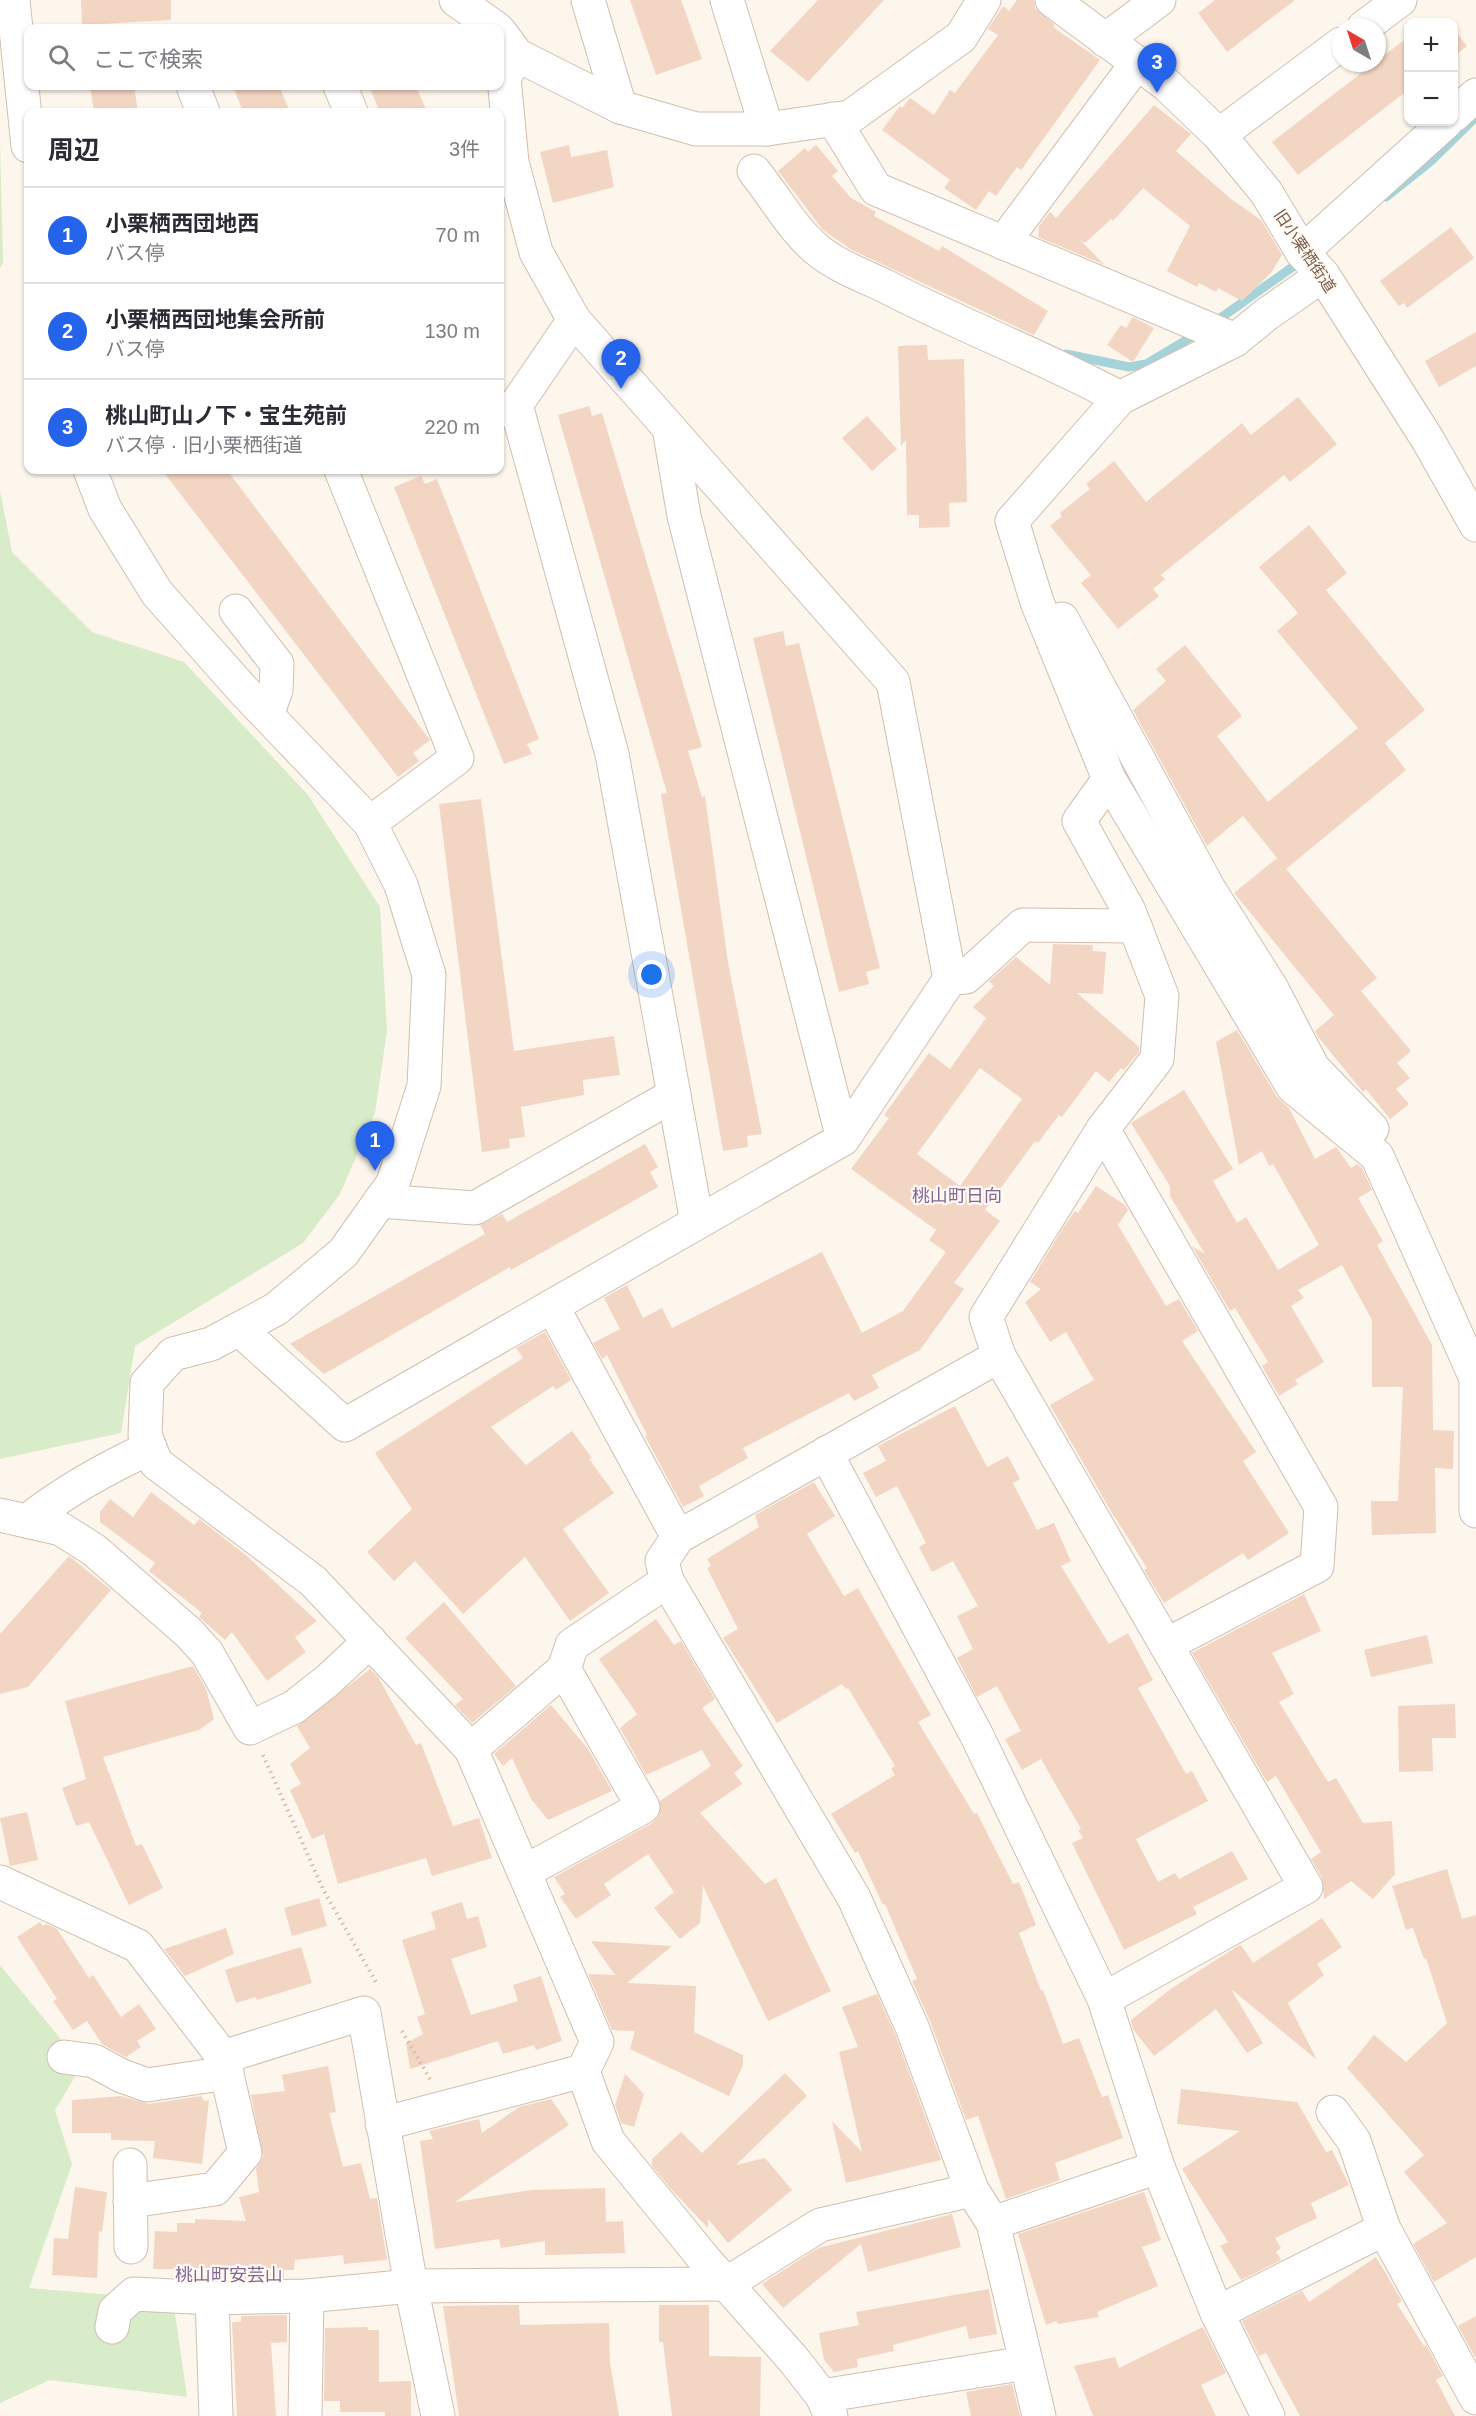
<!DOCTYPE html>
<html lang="ja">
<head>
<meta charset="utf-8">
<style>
  :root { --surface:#fff; --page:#f7f7f7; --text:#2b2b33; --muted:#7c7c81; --line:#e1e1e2; --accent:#2563eb }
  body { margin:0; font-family:Helvetica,"Noto Sans JP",sans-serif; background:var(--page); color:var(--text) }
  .controls { position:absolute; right:18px; top:18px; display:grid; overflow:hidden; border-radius:12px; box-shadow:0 2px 4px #0004 }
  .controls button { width:54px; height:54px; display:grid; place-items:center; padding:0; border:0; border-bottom:2px solid var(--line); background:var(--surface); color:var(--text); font:30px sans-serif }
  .compass { position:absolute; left:1332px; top:18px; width:54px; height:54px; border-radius:50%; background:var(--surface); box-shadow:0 2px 4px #0004; rotate:321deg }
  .you { position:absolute; left:652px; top:975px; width:21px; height:21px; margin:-15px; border:4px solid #fff; border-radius:50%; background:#1a73e8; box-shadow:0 0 0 9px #1a73e833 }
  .badge { display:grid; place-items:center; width:39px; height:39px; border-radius:50%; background:var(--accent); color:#fff; font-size:20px; font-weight:700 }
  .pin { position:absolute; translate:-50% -50px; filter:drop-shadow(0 2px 3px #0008) }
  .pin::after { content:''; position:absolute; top:32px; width:21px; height:18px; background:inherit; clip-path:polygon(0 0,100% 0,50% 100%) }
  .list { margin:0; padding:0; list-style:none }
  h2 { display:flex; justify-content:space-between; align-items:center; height:78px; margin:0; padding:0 24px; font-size:26px }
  h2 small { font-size:20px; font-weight:400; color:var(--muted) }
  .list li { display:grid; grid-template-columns:39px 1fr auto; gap:18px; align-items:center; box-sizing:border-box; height:96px; padding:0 24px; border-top:2px solid var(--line) }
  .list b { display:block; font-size:22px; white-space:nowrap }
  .list p { margin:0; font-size:20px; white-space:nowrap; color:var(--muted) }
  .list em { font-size:20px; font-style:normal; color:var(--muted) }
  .icon { flex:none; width:33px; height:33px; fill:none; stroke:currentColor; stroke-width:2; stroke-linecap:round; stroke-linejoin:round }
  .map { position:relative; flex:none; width:1476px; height:2416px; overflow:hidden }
  .search { position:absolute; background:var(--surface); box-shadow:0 2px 4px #0004; left:24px; top:24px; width:480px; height:66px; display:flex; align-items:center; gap:15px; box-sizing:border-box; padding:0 21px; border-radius:12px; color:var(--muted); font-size:22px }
  .panel { position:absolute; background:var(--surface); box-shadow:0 2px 4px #0004; left:24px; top:108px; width:480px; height:366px; border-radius:12px }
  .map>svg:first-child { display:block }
  .green { fill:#d8ecc9 }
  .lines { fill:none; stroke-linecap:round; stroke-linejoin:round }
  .stream { stroke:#a5d3da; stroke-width:9 }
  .building { fill:#f3d5c3; fill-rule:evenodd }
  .minor-casing { stroke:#d1beb0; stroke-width:35 }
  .path { stroke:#d9b8a5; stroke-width:4; stroke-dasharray:1.5 4.5; stroke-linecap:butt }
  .minor { stroke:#fff; stroke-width:33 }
  .labels { text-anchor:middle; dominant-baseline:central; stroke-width:4.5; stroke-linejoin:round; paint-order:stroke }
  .street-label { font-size:16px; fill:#7a5c4d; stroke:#fffaf3 }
  .neighbourhood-label { font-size:18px; fill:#846695; stroke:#fffaf3 }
</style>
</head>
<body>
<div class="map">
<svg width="1476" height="2416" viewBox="0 0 1476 2416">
  <rect width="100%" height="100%" fill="#fdf6ec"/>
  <g class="green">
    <polygon points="0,139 3,263 0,268"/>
    <polygon points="0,491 12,552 92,632 184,662 308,795 380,907 387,1031 375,1113 340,1194 303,1243 135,1346 121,1433 0,1459"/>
    <polygon points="0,1965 82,2065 55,2110 72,2164 29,2288 173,2300 187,2397 50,2380 0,2403"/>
  </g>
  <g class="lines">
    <g class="stream">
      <polyline points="1386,197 1430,162 1476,117"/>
      <polyline points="1212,324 1301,261"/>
      <polyline points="1066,354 1129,367 1146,364 1198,333"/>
    </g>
  </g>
  <g class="building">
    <polygon points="81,0 171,0 171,20 82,25"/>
    <polygon points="630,0 681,0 702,59 656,75"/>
    <polygon points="818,0 884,0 808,82 770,51"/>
    <polygon points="1017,0 1034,0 1035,8 1055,25 1053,27 1100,60 1021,170 1017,167 996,196 989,191 976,210 944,188 950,180 882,130 900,106 902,108 910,98 934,115 950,90 955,93 998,35 988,29 1003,6 1009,11"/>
    <polygon points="1215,0 1295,0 1227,52 1198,13"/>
    <polygon points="1454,29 1467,46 1454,56"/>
    <polygon points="1408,37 1408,90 1298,175 1272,142"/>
    <polygon points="90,86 134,86 138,112 94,112"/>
    <polygon points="233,86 279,86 290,112 243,112"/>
    <polygon points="369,86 416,86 427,112 380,112"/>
    <polygon points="1154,105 1191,134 1176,151 1231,199 1261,220 1282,255 1271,273 1242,301 1218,288 1216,292 1199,283 1197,287 1167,271 1190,226 1143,188 1113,221 1111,219 1085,243 1080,240 1105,265 1038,237 1039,226 1050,212 1056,218"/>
    <polygon points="569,145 571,157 607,150 614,187 553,203 540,152"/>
    <polygon points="816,145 838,171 832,176 851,198 876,212 874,216 939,251 942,246 1048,311 1034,335 852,250 823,230 778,171 805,148 808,152"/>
    <polygon points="1451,227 1474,258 1407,308 1404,303 1399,306 1380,281"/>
    <polygon points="1133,317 1154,328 1133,362 1107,345 1121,325 1126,328"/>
    <polygon points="1476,332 1476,366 1439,387 1425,361"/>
    <polygon points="927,345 928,360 964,359 967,502 949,503 950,527 919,528 919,515 907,515 906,440 901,446 898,346"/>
    <polygon points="1298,397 1337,444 1290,482 1284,475 1161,575 1165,579 1153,589 1159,596 1118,629 1081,583 1091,575 1050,526 1062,516 1060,513 1090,489 1086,484 1114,461 1146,502 1242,423 1251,435"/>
    <polygon points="589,406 592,416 602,413 702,747 688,751 702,797 705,796 728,963 762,1134 747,1136 748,1147 723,1151 661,794 667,793 558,415"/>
    <polygon points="867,416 897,449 872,471 842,438"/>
    <polygon points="162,470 227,470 430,740 413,753 419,761 398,777"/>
    <polygon points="421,476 425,484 437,479 539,739 527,744 532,754 504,764 394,487"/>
    <polygon points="1309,525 1347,573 1326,590 1425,710 1385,743 1406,770 1286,869 1243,816 1207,846 1133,710 1166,681 1156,669 1185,645 1242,716 1217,736 1268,802 1358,728 1277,631 1298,613 1259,567"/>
    <polygon points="783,631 786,646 799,643 880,968 866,972 869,984 839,992 753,638"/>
    <polygon points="481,799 514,1051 614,1036 620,1075 583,1080 584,1095 521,1107 525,1137 509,1139 510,1148 482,1152 439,804"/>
    <polygon points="1277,858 1377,978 1361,991 1411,1051 1397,1063 1410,1078 1396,1089 1409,1104 1390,1119 1366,1089 1363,1092 1319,1038 1315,1031 1334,1015 1234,893"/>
    <path d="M1053,944l40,1 -1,6 14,1 -3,42 -26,-1 62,54v5l-15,18 -3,-2 -12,14 -13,-11 -34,46 -3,-2 -21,28 -3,-2 -50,69 15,11 -46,62 10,6 -44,61 -48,25 7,13 -25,13 -5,-8 -106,55 5,10 -49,28 5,10 -21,11 -38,-71 2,-1 -40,-80 -5,4 -9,-16 27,-14 -16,-31 23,-13 16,33 19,-10 10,20 150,-76 40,81 41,-22 43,-59 -17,-12 7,-10 -85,-61 38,-51 -5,-3 45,-62 21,16 36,-51 -13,-11 21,-21 -5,-5 27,-24 34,28zM980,1068l42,31 -62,87 -43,-32z"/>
    <polygon points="1237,1030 1277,1097 1289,1108 1315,1159 1336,1147 1351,1168 1357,1164 1362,1168 1372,1190 1358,1198 1383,1241 1377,1245 1432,1345 1433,1430 1454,1431 1453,1469 1435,1468 1436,1533 1372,1535 1371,1501 1398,1501 1403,1387 1372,1387 1372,1320 1342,1265 1298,1290 1304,1298 1291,1306 1324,1362 1295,1380 1298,1384 1279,1396 1262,1366 1268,1362 1235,1308 1230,1311 1192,1246 1205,1254 1170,1196 1170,1186 1131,1123 1184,1090 1233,1169 1213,1181 1237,1223 1246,1217 1278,1270 1319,1245 1273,1164 1269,1166 1262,1151 1239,1165 1216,1042"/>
    <polygon points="645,1144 658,1167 650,1172 658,1187 511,1270 510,1267 324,1374 290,1344 485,1234 480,1225 502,1214 507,1222"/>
    <polygon points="1096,1186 1125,1205 1128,1210 1118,1225 1166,1306 1179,1299 1198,1331 1182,1341 1256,1452 1243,1461 1289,1533 1248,1560 1243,1553 1164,1603 1144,1570 1147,1568 1109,1508 1050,1405 1094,1380 1066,1332 1050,1342 1025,1302 1041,1289 1030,1282 1063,1228 1075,1211 1078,1213"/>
    <polygon points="545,1332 571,1380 556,1390 553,1386 491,1427 526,1465 572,1431 592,1458 589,1459 614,1493 563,1529 609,1593 570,1621 525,1557 463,1614 415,1561 394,1581 367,1552 412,1509 375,1453 523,1358 516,1348"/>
    <polygon points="955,1406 987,1467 1008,1456 1020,1479 1013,1483 1037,1530 1054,1523 1071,1561 1061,1566 1109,1644 1128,1633 1153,1680 1138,1688 1186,1774 1192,1771 1208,1801 1136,1839 1158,1882 1175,1873 1179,1879 1232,1851 1248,1879 1193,1907 1197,1914 1124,1950 1072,1843 1083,1838 1078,1830 1081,1829 1041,1759 1022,1770 1005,1739 1021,1731 997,1686 977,1697 957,1658 973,1649 957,1616 978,1606 953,1561 932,1572 919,1547 926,1543 897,1486 876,1497 863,1473 886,1461 878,1446"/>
    <polygon points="814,1482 835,1516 807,1534 844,1596 858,1588 931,1715 918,1722 974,1814 977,1813 1013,1884 1019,1882 1036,1925 1019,1933 1041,1991 1043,1990 1063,2044 1079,2038 1102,2097 1108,2095 1123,2138 1055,2163 1060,2180 1006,2199 978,2116 966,2120 930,2021 912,1981 917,1979 885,1904 883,1905 858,1851 855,1853 831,1814 895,1775 891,1769 895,1766 848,1688 846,1689 842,1684 777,1723 723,1638 738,1629 707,1568 711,1566 707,1559 759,1527 755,1515"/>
    <polygon points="151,1492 194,1525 199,1519 247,1556 317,1621 295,1637 306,1652 267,1681 232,1632 225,1640 199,1617 202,1613 149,1571 155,1563 100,1522 100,1512 110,1499 133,1517"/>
    <polygon points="69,1556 111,1590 28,1687 0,1694 0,1634"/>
    <polygon points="1304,1594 1321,1631 1272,1653 1294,1694 1279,1702 1328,1782 1336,1778 1363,1823 1392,1821 1395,1874 1373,1899 1351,1881 1324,1899 1322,1878 1311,1859 1321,1852 1276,1776 1267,1782 1192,1653"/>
    <polygon points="444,1602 516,1686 472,1723 455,1705 463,1699 405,1638"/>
    <polygon points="656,1619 674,1645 681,1641 715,1699 702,1708 743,1766 734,1773 742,1784 700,1813 765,1884 776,1878 831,1991 768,2021 703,1886 700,1923 680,1939 654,1908 674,1892 648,1854 604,1884 611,1895 576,1919 560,1897 565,1894 554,1877 652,1823 659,1816 660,1801 711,1766 702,1750 646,1775 620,1728 637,1714 599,1659"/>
    <polygon points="1427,1635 1433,1663 1371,1677 1364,1650"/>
    <polygon points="193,1666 206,1689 214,1719 199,1730 103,1757 136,1846 142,1844 163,1888 129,1905 89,1822 76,1826 62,1788 86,1779 65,1701"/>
    <polygon points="370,1669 378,1677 416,1745 421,1743 453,1826 479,1818 492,1858 432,1876 426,1858 338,1884 324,1834 312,1839 290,1790 301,1784 290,1764 310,1748 297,1726"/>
    <polygon points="1455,1704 1456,1738 1432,1738 1433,1771 1399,1772 1398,1706"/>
    <polygon points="551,1705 588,1749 612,1791 548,1820 531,1799 512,1758 503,1766 494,1754"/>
    <polygon points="27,1812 38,1860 10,1866 0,1818"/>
    <polygon points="1447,1869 1462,1919 1476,1915 1476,2257 1434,2282 1413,2244 1447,2223 1404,2172 1424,2155 1347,2068 1374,2035 1406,2062 1447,2023 1426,1958 1424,1959 1413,1928 1406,1930 1392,1886"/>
    <polygon points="319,1898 327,1926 292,1936 284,1908"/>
    <polygon points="462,1902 467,1919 478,1916 487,1947 451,1959 471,2015 518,2001 513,1985 541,1976 562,2041 536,2050 534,2045 503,2054 498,2041 410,2069 406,2043 423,2034 417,2017 425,2014 402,1940 436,1929 431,1912"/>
    <polygon points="1322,1918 1342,1947 1317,1964 1324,1975 1288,2003 1317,2060 1231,1989 1263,2043 1247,2053 1216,2009 1154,2056 1133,2029 1131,2020 1172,1988 1238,1946 1241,1945 1253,1963"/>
    <polygon points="40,1922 43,1926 46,1924 57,1929 89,1978 93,1975 121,2017 139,2004 156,2029 137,2041 141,2047 126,2057 102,2044 87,2021 73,2030 53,2001 57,1999 17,1937"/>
    <polygon points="226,1928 234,1954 185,1976 164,1949"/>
    <polygon points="591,1941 672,1946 627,1983 696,1986 694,2032 743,2055 743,2065 729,2096 630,2049 635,2031 612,2030 588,1974 615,1975"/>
    <polygon points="301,1947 312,1983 257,2000 256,1997 236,2003 225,1970"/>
    <polygon points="877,1994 895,2034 941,2160 846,2183 832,2121 862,2152 839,2052 858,2047 842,2007"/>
    <polygon points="328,2066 336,2112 329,2113 343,2167 361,2163 370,2199 377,2198 387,2260 344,2264 343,2255 295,2260 294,2270 284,2270 284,2278 238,2279 238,2269 153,2269 155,2231 177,2232 177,2223 195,2223 195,2219 246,2221 239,2197 259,2192 256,2169 263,2157 251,2095 285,2091 282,2075"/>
    <polygon points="785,2073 807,2096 736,2165 765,2158 792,2190 728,2243 708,2219 708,2228 671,2189 652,2166 652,2159 681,2132 702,2153"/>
    <polygon points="625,2074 644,2094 634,2127 621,2123 615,2105"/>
    <polygon points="1181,2089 1297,2102 1326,2152 1332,2150 1349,2185 1311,2203 1317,2218 1275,2238 1281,2248 1276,2252 1281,2260 1241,2280 1220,2246 1228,2242 1182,2169 1240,2131 1177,2124"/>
    <polygon points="121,2096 149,2104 201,2096 204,2101 209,2100 202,2164 153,2158 155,2141 111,2140 111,2133 72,2133 72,2100"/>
    <polygon points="551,2099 569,2125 455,2202 531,2190 605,2188 606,2222 623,2221 625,2253 545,2255 545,2241 501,2248 499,2239 435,2249 420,2141 433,2139 429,2131 479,2119 482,2133 519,2107"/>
    <polygon points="75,2187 107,2192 102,2232 99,2231 97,2278 52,2275 54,2238 68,2239"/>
    <polygon points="1144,2192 1161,2240 1142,2247 1158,2286 1097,2312 1099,2317 1058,2324 1056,2321 1046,2325 1018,2234"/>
    <polygon points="952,2214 961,2247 868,2272 861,2244 783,2308 762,2284 818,2248"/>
    <polygon points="1376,2257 1402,2301 1397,2304 1424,2346 1426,2345 1443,2376 1436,2380 1455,2416 1300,2416 1266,2353 1259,2356 1242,2321 1302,2291 1309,2302"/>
    <polygon points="989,2289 997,2334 969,2339 966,2326 893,2345 894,2351 857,2359 858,2367 834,2372 824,2360 819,2333 859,2325 856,2312"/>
    <polygon points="504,2305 519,2305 520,2325 609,2323 610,2363 619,2416 459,2416 443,2306"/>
    <polygon points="659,2305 709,2305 709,2356 761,2357 760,2416 672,2416 663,2342 659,2342"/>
    <polygon points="287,2315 287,2342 271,2343 276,2416 237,2416 232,2322 241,2322 241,2316"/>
    <polygon points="1476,2316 1476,2357 1475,2357 1458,2326"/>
    <polygon points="367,2327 368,2330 379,2330 379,2382 411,2381 411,2416 385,2416 385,2412 340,2412 340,2401 324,2401 325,2328"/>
    <polygon points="1203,2327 1226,2373 1201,2385 1216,2416 1093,2416 1074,2366 1115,2357 1119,2368"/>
    <polygon points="1012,2384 1020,2416 971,2416 966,2392"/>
  </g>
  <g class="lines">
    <g class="minor-casing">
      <g id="minor">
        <polyline points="13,0 28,146"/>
        <polyline points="456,0 496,28"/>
        <polyline points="588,0 620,107"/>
        <polyline points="727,0 767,129"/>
        <polyline points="1052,0 1167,85 1219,135 1266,192 1302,252 1323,275 1428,440 1476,525"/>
        <polyline points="1364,27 1400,0"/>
        <polyline points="500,32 517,55 620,107 696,129 767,129 850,117 961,37 984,0"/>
        <polyline points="1105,40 1159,0"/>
        <polyline points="193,86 203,112"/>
        <polyline points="340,86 351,112"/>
        <polyline points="1454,115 1476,95"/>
        <polyline points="833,119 876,189 1235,340"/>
        <polyline points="1219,135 1341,44"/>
        <path d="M754,171c21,26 40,61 66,81 19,15 44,24 65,34 77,40 159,71 235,112"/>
        <polyline points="1003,243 1137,63"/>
        <polyline points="1302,252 1446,122"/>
        <polyline points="1323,275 1267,314 1235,340 1120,398 1012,521 1037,602 1109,779 1293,1087 1377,1156 1474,1374"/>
        <polyline points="516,405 612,754 697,1222"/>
        <polyline points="500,411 516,405 574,320"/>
        <polyline points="669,428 684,516 843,1139"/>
        <polyline points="90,470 105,509 157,593 243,690 370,823 401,885 429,975 424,1086 393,1183 343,1253 276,1309 211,1344 173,1354 147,1383 145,1435 156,1463 313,1581 471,1749 597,2042 583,2071 608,2141 705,2260 793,2359 822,2396 831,2416"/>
        <polyline points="341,470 457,758 370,823"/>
        <polyline points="236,611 277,664 276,690 267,715"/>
        <polyline points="1062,619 1209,889 1272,989 1313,1068 1372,1129"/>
        <polyline points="950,979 966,977 1023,925 1135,926"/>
        <polyline points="1103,1129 1321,1507 1317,1566 1166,1645"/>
        <polyline points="380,1201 475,1208 674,1095"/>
        <polyline points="552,1306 678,1537"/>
        <polyline points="239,1329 345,1425 843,1139 950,979 893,682 574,320 536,252 512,162 504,78 517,55"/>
        <polyline points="1476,1354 1476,1511"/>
        <polyline points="826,1453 976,1734 1104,1999 1158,2167 1217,2313 1268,2416"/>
        <polyline points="0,1515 61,1529 94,1550 189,1633 207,1653 250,1728 294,1707 327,1681 370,1641"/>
        <path d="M27,1521c38,-30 79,-53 123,-73"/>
        <polyline points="667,1581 854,1898 912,2027 972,2190 993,2223 1039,2416"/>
        <polyline points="471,1749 564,1669 572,1645 667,1581 662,1561 678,1537 999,1356"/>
        <polyline points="524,1872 643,1807 564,1669"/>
        <polyline points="0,1882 138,1946 223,2057 364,2013 411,2286 438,2416"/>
        <polyline points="1104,1999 1306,1887 999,1356 986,1317 1103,1129 1157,1059 1162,996 1129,911 1079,821 1109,779"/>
        <polyline points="64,2057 94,2061 122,2076 147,2085 227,2073"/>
        <polyline points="1333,2112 1354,2141 1384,2229 1476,2398"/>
        <polyline points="382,2124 583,2071"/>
        <polyline points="130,2165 131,2247"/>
        <polyline points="130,2201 215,2189 245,2153 223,2057"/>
        <polyline points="993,2223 1158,2167"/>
        <polyline points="1217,2313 1384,2229"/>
        <polyline points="112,2327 115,2311 134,2294 212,2298"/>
        <polyline points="822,2396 1026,2363"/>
        <polyline points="216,2416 212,2298 307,2296 411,2286 726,2284 820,2225 972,2190"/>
        <polyline points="305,2416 307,2296"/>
      </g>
    </g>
    <g class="path">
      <polyline points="263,1755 324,1891 376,1982"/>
      <polyline points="402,2031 430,2079"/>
    </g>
    <use href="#minor" class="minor"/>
  </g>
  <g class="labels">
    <g class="street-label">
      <text transform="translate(1305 251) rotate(56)">旧小栗栖街道</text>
    </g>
    <g class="neighbourhood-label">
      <text x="957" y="1196">桃山町日向</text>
      <text x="229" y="2275">桃山町安芸山</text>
    </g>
  </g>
</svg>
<div class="controls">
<button>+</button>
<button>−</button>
</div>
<svg class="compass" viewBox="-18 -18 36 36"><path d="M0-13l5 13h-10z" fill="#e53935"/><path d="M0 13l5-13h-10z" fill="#7c7c81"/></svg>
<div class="you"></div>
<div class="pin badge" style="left:375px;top:1171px">1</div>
<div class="pin badge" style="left:621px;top:389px">2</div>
<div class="pin badge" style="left:1157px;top:93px">3</div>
<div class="search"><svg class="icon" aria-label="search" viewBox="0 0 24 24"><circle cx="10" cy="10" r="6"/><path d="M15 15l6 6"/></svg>ここで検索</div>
<section class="panel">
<h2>周辺<small>3件</small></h2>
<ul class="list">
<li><span class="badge">1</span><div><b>小栗栖西団地西</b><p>バス停</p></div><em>70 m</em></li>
<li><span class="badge">2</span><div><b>小栗栖西団地集会所前</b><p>バス停</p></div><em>130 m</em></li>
<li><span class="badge">3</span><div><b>桃山町山ノ下・宝生苑前</b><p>バス停 · 旧小栗栖街道</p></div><em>220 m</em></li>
</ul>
</section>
</div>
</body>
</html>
